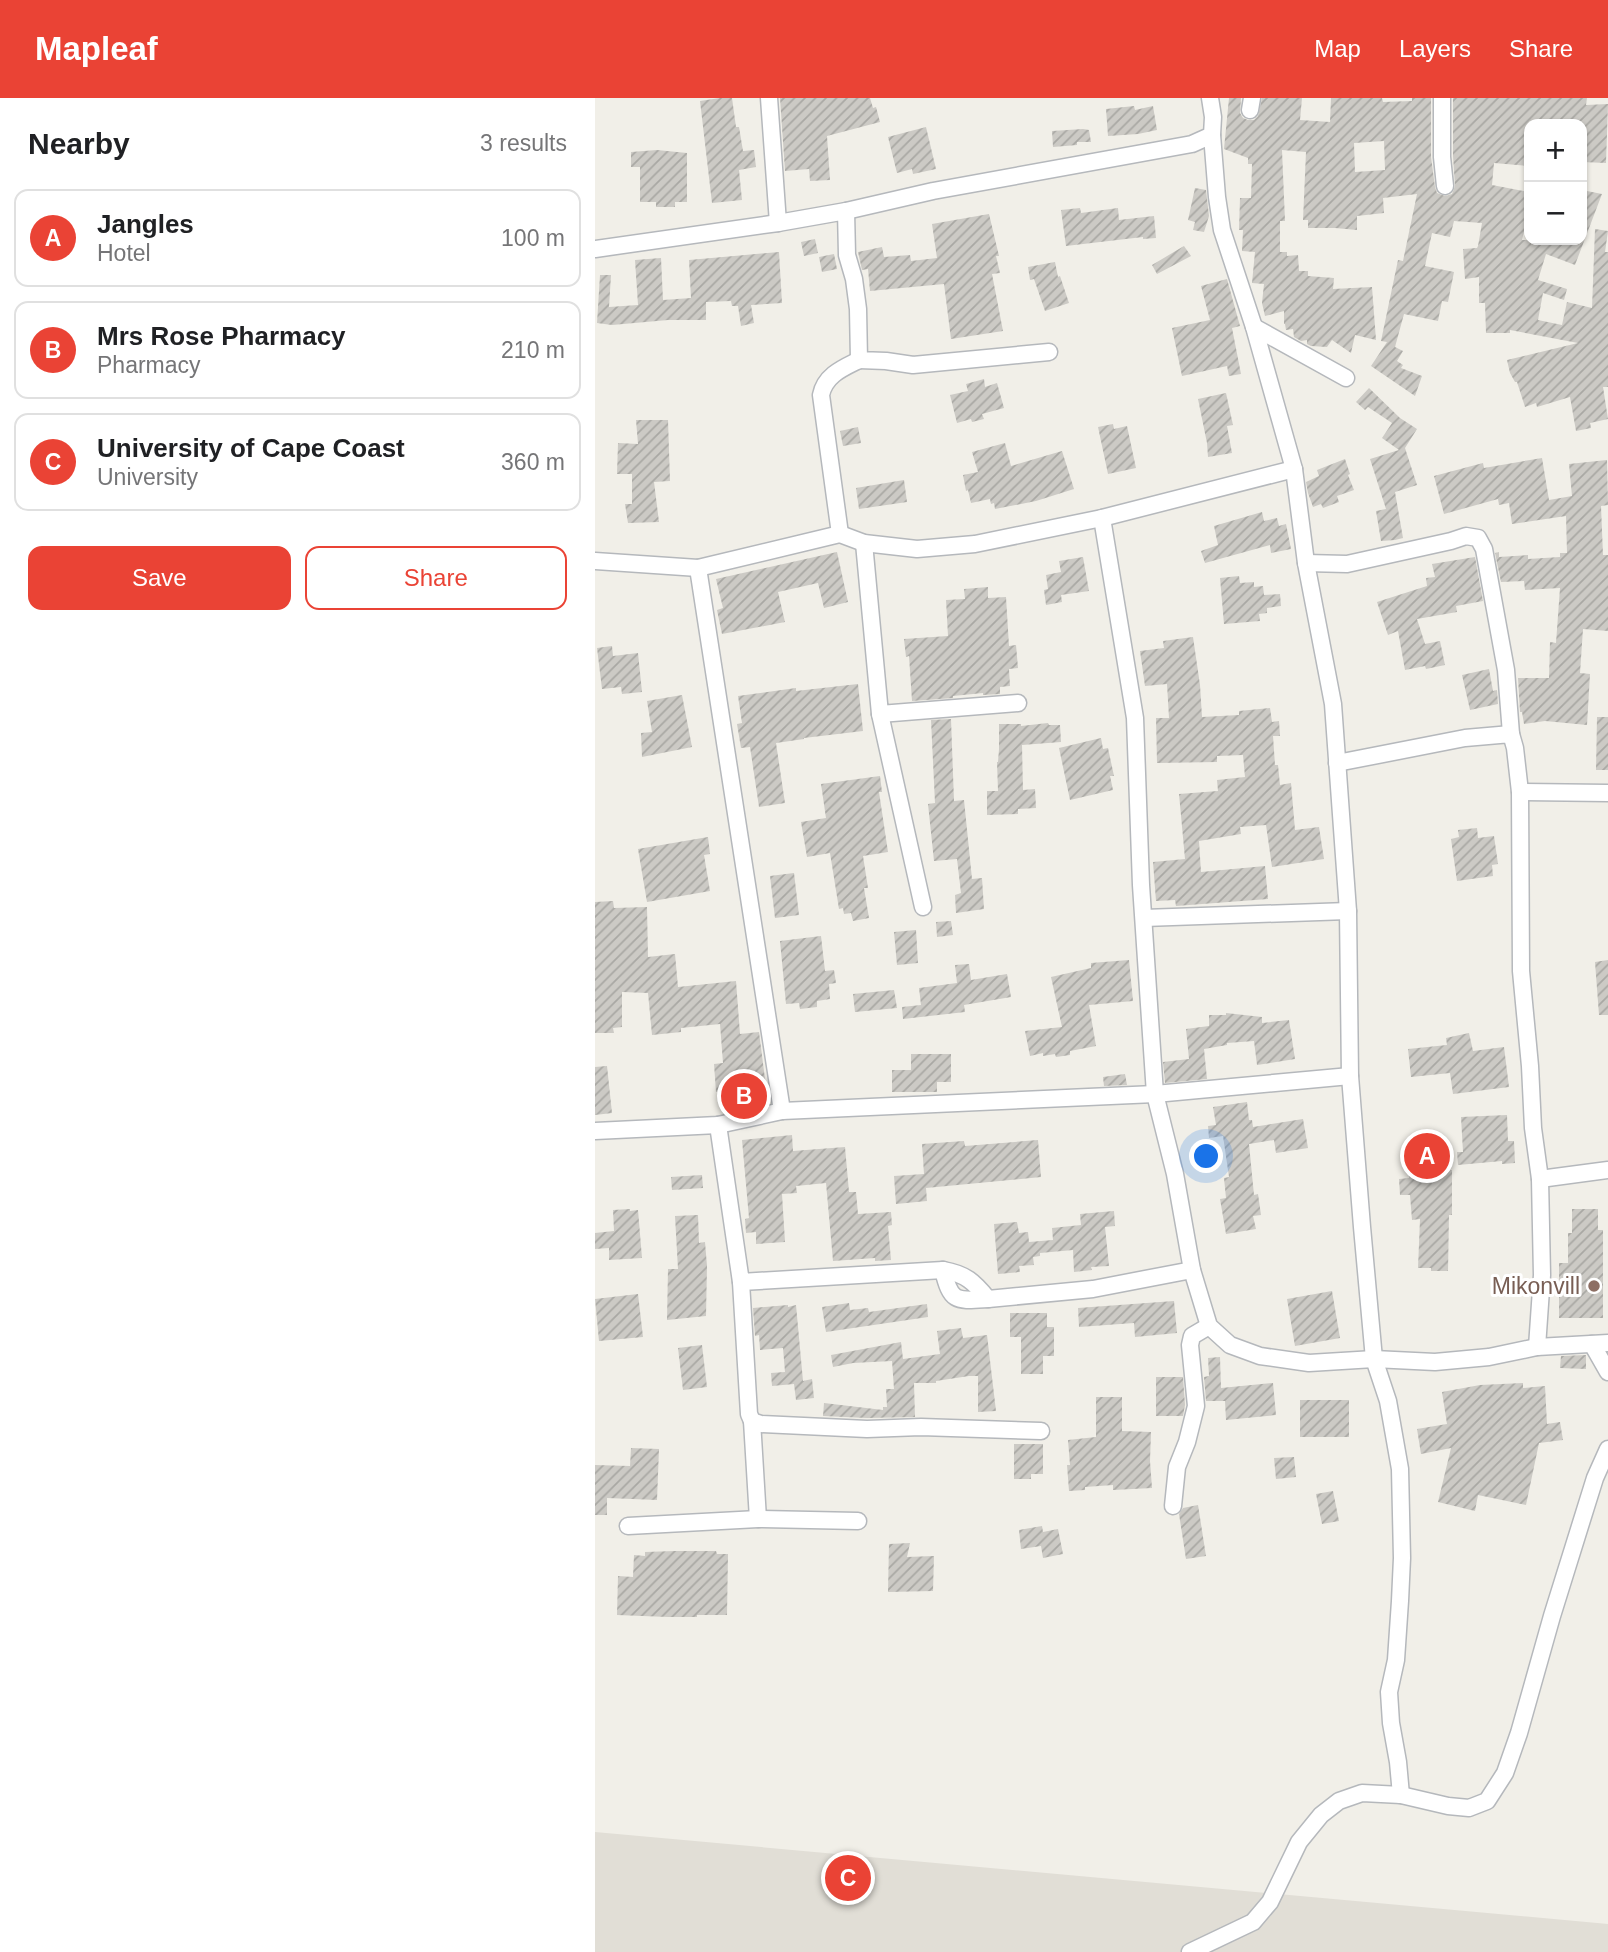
<!DOCTYPE html>
<html lang="en">
<head>
<meta charset="utf-8">
<style>
  :root { --surface:#fff; --page:#f6f6f6; --text:#202124; --muted:#757577; --line:#e0e0e0; --accent:#ea4335 }
  body { margin:0; font-family:Arial,sans-serif; background:var(--page); color:var(--text) }
  .controls { position:absolute; right:21px; top:21px; display:grid; overflow:hidden; border-radius:14px; box-shadow:0 2px 5px #0004 }
  .controls button { width:63px; height:63px; display:grid; place-items:center; padding:0; border:0; border-bottom:2px solid var(--line); background:var(--surface); color:var(--text); font:35px sans-serif }
  .you { position:absolute; left:612px; top:1059px; width:24px; height:24px; margin:-18px; border:5px solid #fff; border-radius:50%; background:#1a73e8; box-shadow:0 0 0 10px #1a73e833 }
  .badge { display:grid; place-items:center; width:46px; height:46px; border-radius:50%; background:var(--accent); color:#fff; font-size:23px; font-weight:700 }
  .pin { position:absolute; translate:-50% -50%; border:4px solid #fff; box-shadow:0 2px 7px #0006 }
  .list { margin:0; padding:0; list-style:none }
  h2 { display:flex; justify-content:space-between; align-items:center; height:91px; margin:0; padding:0 28px; font-size:30px }
  h2 small { font-size:23px; font-weight:400; color:var(--muted) }
  .list li { display:grid; grid-template-columns:46px 1fr auto; gap:21px; align-items:center; box-sizing:border-box; height:98px; margin:0 14px 14px; padding:0 14px; border:2px solid var(--line); border-radius:14px }
  .list b { display:block; font-size:26px; white-space:nowrap }
  .list p { margin:0; font-size:23px; white-space:nowrap; color:var(--muted) }
  .list em { font-size:23px; font-style:normal; color:var(--muted) }
  .actions { display:flex; gap:14px; padding:21px 28px }
  .actions a { flex:1; padding:16px 0; border:2px solid var(--accent); border-radius:14px; text-align:center; font-size:24px; color:var(--accent) }
  .actions .main { background:var(--accent); color:#fff }
  .map { position:relative; flex:none; width:1013px; height:1854px; overflow:hidden }
  header { display:flex; align-items:center; gap:42px; box-sizing:border-box; height:98px; padding:0 35px; background:var(--accent); color:#fff }
  header strong { font-size:33px }
  nav { display:flex; gap:38px; margin-inline-start:auto; font-size:24px }
  main { display:flex }
  aside { flex:1; background:var(--surface) }
  .map>svg:first-child { display:block }
  .education { fill:#e1ded6 }
  .building { fill:url(#building-hatch); fill-rule:evenodd }
  .lines { fill:none; stroke-linecap:round; stroke-linejoin:round }
  .minor-casing { stroke:#b5b8bc; stroke-width:19 }
  .minor { stroke:#fff; stroke-width:16 }
  .education-dot { fill:#8d6e63; stroke:#fff; stroke-width:2.5 }
  .labels { text-anchor:middle; dominant-baseline:central; stroke-width:6; stroke-linejoin:round; paint-order:stroke }
  .education-label { font-size:23px; fill:#785e54; stroke:#fff; text-anchor:end }
</style>
</head>
<body>
<header>
<strong>Mapleaf</strong>
<nav><a>Map</a><a>Layers</a><a>Share</a></nav>
</header>
<main>
<aside>
<h2>Nearby<small>3 results</small></h2>
<ul class="list">
<li><span class="badge">A</span><div><b>Jangles</b><p>Hotel</p></div><em>100 m</em></li>
<li><span class="badge">B</span><div><b>Mrs Rose Pharmacy</b><p>Pharmacy</p></div><em>210 m</em></li>
<li><span class="badge">C</span><div><b>University of Cape Coast</b><p>University</p></div><em>360 m</em></li>
</ul>
<div class="actions"><a class="main">Save</a><a>Share</a></div>
</aside>
<div class="map">
<svg width="1013" height="1854" viewBox="0 0 1013 1854">
  <defs>
    <pattern id="building-hatch" width="6" height="6" patternUnits="userSpaceOnUse" patternTransform="scale(1.75)"><rect width="6" height="6" fill="#cccac5"/><path d="M-1 1l2-2M0 6l6-6M5 7l2-2" fill="none" stroke="#a9a8a4"/></pattern>
  </defs>
  <rect width="100%" height="100%" fill="#f1efe8"/>
  <polygon class="education" points="0,1734 1013,1826 1013,1854 0,1854"/>
  <g class="building">
    <polygon points="125,0 137,0 141,29 144,29 148,53 159,52 161,69 144,72 147,102 117,105 105,3"/>
    <polygon points="185,0 275,0 278,10 281,9 285,24 232,38 235,82 215,83 214,71 190,73"/>
    <path d="M634,0h12l-1,15 3,5 5,2h6l4,-4 4,-18h40l-2,22 30,2 1,-24h51l1,4 29,-1v-3h19v59l4,30 2,6 8,3 7,-2 3,-8 -2,-30v-58h134l-1,7 22,-1 -2,59 -24,-1v-38h-53v42l-35,-3 -2,22 37,7v18l-7,30h60v-50l20,4 -27,71 -29,-11 -8,26 29,9 -3,11 -21,-7 -5,27 24,5 5,-23 25,6 3,-79 13,2 -3,21h3v135h-5l5,32 -18,4 1,5 -15,3 -6,-34 -33,10 -1,-4 -11,4 -8,-25h-2l-5,-9 -3,-13 71,-17 -68,-13v3h-24l-1,-30h-6v-26l-14,2 -2,-30 14,-1 1,-2 4,-23 -28,-2 -4,16 -18,-4 -7,33 29,6 -6,30 -6,-1 -4,20 -34,-7 -9,33 8,4 -6,10 6,4 -2,3 21,8 -7,20 -44,-30 16,-24 -6,-1 17,-81 5,1 14,-67 -34,4 1,15 -27,3v14l-22,-2h-27v-8h-5l3,-68 -24,-2 3,71h-5v31h7v4l11,-1 1,16h9v5l26,2 -1,11 39,-2 4,53 -21,-5 -4,18 -19,-13 -5,7 -16,-1 -4,-2v-4l-6,1 -7,-4 -1,-8 -7,1 -1,-6h-1v-13l-19,5 -3,-13 2,-19 -12,-1 3,-31 -13,-1 1,-21h-4l1,-32h11l1,-34h-4v-6l-24,-9zM789,43l1,29 -30,2 -1,-29z"/>
    <polygon points="539,8 540,12 558,8 562,32 543,36 513,38 511,11"/>
    <polygon points="331,29 341,71 318,76 317,71 302,75 293,39"/>
    <polygon points="488,31 494,32 496,44 482,44 482,47 458,49 457,33"/>
    <polygon points="62,52 92,55 92,104 80,104 80,109 61,109 61,104 45,104 45,69 36,69 36,54"/>
    <polygon points="600,90 611,92 614,118 609,134 598,132 600,124 593,122"/>
    <polygon points="485,110 486,115 523,110 524,122 559,118 561,140 548,141 548,139 471,148 466,112"/>
    <polygon points="394,116 404,158 401,158 405,175 397,176 408,233 356,241 349,186 275,193 273,171 267,172 263,154 287,149 289,159 315,157 316,163 342,160 337,126"/>
    <polygon points="220,141 223,155 209,158 206,144"/>
    <polygon points="589,148 596,158 562,176 557,167"/>
    <polygon points="184,154 187,205 156,207 159,225 146,228 143,208 137,208 136,203 111,204 111,222 73,222 17,227 2,225 5,177 16,177 14,209 43,207 40,162 66,160 68,202 96,200 94,162"/>
    <polygon points="239,156 242,171 227,174 224,159"/>
    <polygon points="460,164 463,179 465,178 474,205 450,213 439,181 435,182 433,169"/>
    <polygon points="632,181 645,228 637,230 646,276 634,278 632,268 587,278 577,230 615,222 606,188"/>
    <polygon points="389,281 390,289 402,285 409,310 387,316 389,321 377,324 376,321 362,325 355,297 373,293 371,286"/>
    <polygon points="774,290 805,320 822,331 810,350 822,387 800,394 808,440 800,442 786,443 781,413 791,411 775,361 804,352 787,340 797,325 773,309 770,312 761,304"/>
    <polygon points="631,295 638,327 632,328 637,355 613,359 612,345 603,301"/>
    <polygon points="41,322 73,322 75,383 59,384 64,424 33,425 30,406 37,406 37,376 22,376 23,345 43,346"/>
    <polygon points="518,326 519,331 532,328 541,370 513,376 503,329"/>
    <polygon points="263,329 266,345 248,348 245,333"/>
    <polygon points="410,345 416,368 467,353 479,391 441,403 400,411 399,405 396,406 395,401 376,405 373,392 371,393 368,377 383,374 377,354"/>
    <polygon points="947,360 954,402 977,398 974,366 1012,362 1013,407 1006,408 1008,457 1013,457 1013,533 988,531 985,575 995,576 992,627 950,623 929,626 927,614 925,614 923,580 954,580 955,544 961,545 965,490 930,492 929,483 906,484 900,455 904,454 904,459 933,457 933,461 965,459 965,455 972,455 971,418 917,426 914,405 904,407 903,401 849,416 839,378 888,365 889,370"/>
    <polygon points="750,361 755,376 753,377 759,392 742,398 744,404 728,410 726,406 718,409 713,395 711,384 724,378 722,372"/>
    <polygon points="309,382 312,404 264,411 261,390"/>
    <polygon points="667,414 669,423 682,420 684,428 691,426 696,451 676,455 675,447 610,465 606,453 623,447 619,428"/>
    <polygon points="242,454 253,504 229,510 223,485 183,494 190,524 127,536 122,512 128,510 121,481"/>
    <polygon points="488,459 494,493 466,497 467,504 451,507 449,492 453,491 451,477 466,474 464,463"/>
    <polygon points="880,459 888,503 861,508 862,514 822,521 830,546 845,543 850,567 831,571 830,568 810,572 803,533 793,537 782,504 832,488 831,480 840,479 837,466"/>
    <polygon points="644,478 645,485 659,484 659,489 668,488 669,497 685,496 686,508 672,510 672,515 664,516 665,523 629,526 625,480"/>
    <polygon points="393,489 393,500 411,499 414,548 421,547 423,570 414,571 415,588 405,589 405,596 388,597 388,595 358,598 358,600 317,603 314,558 311,559 309,541 353,538 351,502 370,501 369,491"/>
    <polygon points="598,539 605,587 607,619 644,617 644,613 675,610 677,624 684,623 685,638 678,638 680,667 683,667 685,687 696,685 700,732 724,729 729,761 677,769 671,727 645,729 646,736 604,743 606,774 670,768 673,801 581,808 580,802 561,803 558,764 590,761 584,696 623,693 622,682 650,679 648,657 622,658 622,664 562,665 561,620 574,620 572,586 550,588 545,553 569,550 568,543"/>
    <polygon points="17,548 18,558 43,555 47,594 27,596 26,589 7,591 2,550"/>
    <polygon points="894,571 898,593 902,592 903,606 875,612 867,577"/>
    <polygon points="263,586 268,633 209,640 209,641 181,645 190,705 164,709 155,649 146,650 142,626 147,625 143,598 201,590 201,593"/>
    <polygon points="87,597 97,649 47,659 46,635 57,634 52,603"/>
    <polygon points="1002,619 1013,619 1013,672 1001,672"/>
    <polygon points="356,621 359,703 369,702 377,781 387,780 389,811 361,815 360,797 366,795 362,761 339,763 333,706 340,705 336,622"/>
    <polygon points="453,625 454,627 465,627 466,644 427,647 428,692 440,691 441,710 423,711 423,716 392,717 392,693 403,693 402,664 403,664 404,651 404,626 426,626 426,628"/>
    <polygon points="506,640 508,651 513,650 519,678 515,678 518,692 475,702 464,650"/>
    <polygon points="285,678 287,694 284,694 293,754 268,758 273,790 269,790 274,820 258,823 256,815 249,816 248,810 244,811 235,755 212,759 206,724 231,720 226,686"/>
    <polygon points="882,730 883,740 899,738 903,766 897,767 898,778 862,783 856,741 864,739 863,732"/>
    <polygon points="113,739 115,756 109,757 115,793 52,804 43,751"/>
    <polygon points="199,775 204,817 180,820 175,778"/>
    <polygon points="18,803 19,810 52,809 53,859 80,856 83,889 141,883 145,936 164,934 171,989 162,990 164,1007 135,1011 134,993 121,994 119,966 128,965 125,926 86,930 86,934 57,937 53,895 27,894 27,929 18,930 19,935 0,935 0,804"/>
    <polygon points="356,823 358,837 342,839 341,824"/>
    <polygon points="321,832 323,865 302,867 299,834"/>
    <polygon points="226,838 230,873 239,872 241,885 234,886 235,901 222,903 222,909 205,911 204,905 191,906 185,843"/>
    <polygon points="534,862 538,903 494,907 501,948 475,953 475,957 461,959 460,956 448,958 448,955 435,958 430,933 467,929 456,879 496,870 496,865"/>
    <polygon points="1013,862 1013,917 1004,917 1000,864"/>
    <polygon points="374,866 376,882 412,876 416,899 369,907 370,914 308,921 307,909 326,907 324,890 362,885 360,867"/>
    <polygon points="299,892 302,910 260,914 258,896"/>
    <polygon points="631,915 667,919 667,925 694,922 700,961 662,967 659,943 632,945 632,947 609,951 612,981 570,985 568,964 594,961 591,931 614,928 614,917 631,917"/>
    <polygon points="874,935 878,953 909,949 914,989 858,996 855,975 816,979 813,951 852,947 851,940"/>
    <polygon points="316,956 356,956 356,984 342,984 342,994 297,994 297,972 316,972"/>
    <polygon points="12,968 17,1015 0,1017 0,969"/>
    <polygon points="530,976 532,987 509,988 508,979"/>
    <polygon points="652,1004 654,1022 657,1022 658,1029 708,1021 713,1050 681,1055 679,1042 654,1046 659,1097 663,1096 666,1117 658,1118 661,1131 631,1136 625,1101 631,1100 629,1080 634,1079 628,1038 614,1040 613,1028 621,1027 618,1009"/>
    <polygon points="912,1017 913,1043 919,1043 920,1065 907,1066 907,1063 863,1067 862,1054 868,1054 866,1019"/>
    <polygon points="197,1037 198,1053 250,1049 254,1094 261,1094 263,1116 296,1114 297,1127 293,1128 296,1162 280,1163 280,1160 238,1163 231,1085 201,1088 202,1095 187,1096 190,1144 161,1146 161,1134 151,1135 150,1121 154,1120 147,1042"/>
    <polygon points="443,1042 446,1079 331,1090 332,1103 301,1106 299,1078 329,1076 327,1046 369,1043 370,1048"/>
    <polygon points="839,1070 839,1072 857,1072 857,1117 854,1117 853,1173 836,1173 836,1170 823,1170 825,1121 817,1122 815,1097 805,1097 804,1081 814,1080 814,1072"/>
    <polygon points="107,1077 108,1090 77,1092 76,1079"/>
    <polygon points="35,1111 35,1113 43,1112 47,1160 14,1162 14,1150 0,1151 0,1135 19,1133 18,1112"/>
    <polygon points="977,1111 1003,1111 1003,1132 1008,1132 1008,1220 964,1220 964,1165 973,1165 973,1135 977,1135"/>
    <polygon points="519,1113 520,1128 510,1129 514,1168 496,1169 497,1172 479,1174 478,1152 445,1155 445,1158 438,1159 439,1167 424,1168 425,1174 403,1176 399,1126 422,1124 424,1135 433,1134 434,1144 458,1142 457,1130 486,1127 485,1116"/>
    <polygon points="103,1117 104,1145 110,1144 112,1168 111,1218 72,1222 73,1171 83,1171 80,1118"/>
    <polygon points="737,1193 745,1240 700,1248 692,1201"/>
    <polygon points="43,1196 48,1239 4,1243 0,1201"/>
    <polygon points="579,1203 582,1235 540,1239 539,1225 484,1229 483,1210"/>
    <polygon points="254,1205 255,1212 273,1210 274,1214 332,1206 333,1219 231,1234 227,1209"/>
    <polygon points="193,1207 193,1209 201,1207 208,1283 217,1281 219,1300 201,1302 199,1286 177,1288 176,1275 190,1274 188,1250 165,1252 164,1237 160,1238 158,1210"/>
    <polygon points="415,1215 452,1215 452,1229 459,1229 459,1258 448,1258 448,1276 426,1276 426,1239 415,1239"/>
    <polygon points="366,1230 368,1240 392,1237 401,1313 383,1314 383,1278 374,1278 341,1283 341,1285 319,1285 320,1319 272,1320 228,1318 229,1305 288,1312 288,1309 292,1309 291,1291 299,1291 297,1263 258,1265 238,1269 236,1257 306,1244 308,1261 345,1256 342,1233"/>
    <polygon points="107,1247 112,1289 88,1292 83,1250"/>
    <polygon points="991,1257 991,1271 965,1270 966,1258"/>
    <polygon points="625,1259 626,1290 678,1285 681,1317 631,1322 630,1303 611,1303 609,1279 614,1278 613,1260"/>
    <polygon points="561,1279 588,1279 590,1307 588,1318 561,1318"/>
    <polygon points="928,1285 928,1290 950,1288 952,1326 965,1324 968,1342 944,1345 931,1407 883,1397 880,1413 843,1404 856,1350 826,1356 822,1331 852,1326 847,1294 885,1287"/>
    <polygon points="501,1299 527,1299 527,1333 556,1334 555,1363 557,1390 518,1392 518,1387 490,1389 490,1392 474,1393 472,1367 475,1367 473,1342 501,1339"/>
    <rect x="705" y="1302" width="49" height="37"/>
    <polygon points="419,1346 448,1346 448,1376 436,1376 436,1381 419,1381"/>
    <polygon points="36,1350 64,1351 62,1402 12,1400 12,1417 0,1417 0,1367 35,1368"/>
    <polygon points="699,1359 701,1379 681,1381 679,1360"/>
    <polygon points="738,1393 744,1423 727,1426 721,1396"/>
    <polygon points="603,1407 611,1458 591,1461 584,1416 588,1410"/>
    <polygon points="447,1428 448,1434 463,1431 468,1456 448,1460 446,1448 426,1451 424,1432"/>
    <polygon points="315,1445 312,1459 339,1458 338,1493 293,1494 294,1446"/>
    <polygon points="80,1453 121,1453 122,1456 133,1456 132,1517 102,1517 102,1519 73,1519 22,1517 23,1478 38,1479 39,1457 50,1458 50,1454"/>
  </g>
  <g class="lines">
    <g class="minor-casing">
      <g id="minor">
        <polyline points="174,0 183,125"/>
        <polyline points="847,0 847,59 850,88"/>
        <polyline points="655,12 657,0"/>
        <polyline points="617,37 622,99 627,132 659,229 699,371 711,465 738,606 753,813 755,978 767,1129 779,1261 793,1303 805,1371 807,1460 805,1503 801,1562 794,1594 796,1625 803,1664 806,1697"/>
        <polyline points="251,113 338,93 597,46 617,37 618,19 615,0"/>
        <polyline points="0,151 183,125 251,113 252,157 259,181 263,211 264,262 291,263 318,267 454,254"/>
        <polyline points="659,229 751,280"/>
        <polyline points="507,420 540,620 546,787 560,996 580,1076 597,1172 614,1228 635,1247 665,1258 714,1265 779,1261 840,1264 894,1259 942,1249 1013,1245"/>
        <path d="M245,436l-19,-139c4,-20 22,-27 38,-35"/>
        <polyline points="269,445 285,616 423,605"/>
        <polyline points="0,463 103,470 245,436 269,445 322,451 380,446 507,420 699,371"/>
        <polyline points="711,465 752,466 856,443 871,438 883,440 889,451 911,572 916,636"/>
        <polyline points="103,470 187,1013"/>
        <polyline points="285,616 328,809"/>
        <polyline points="742,665 870,640 916,636 920,650 925,694 926,873 935,968 938,1030 945,1081 947,1177 942,1249"/>
        <polyline points="925,694 1013,695"/>
        <polyline points="549,820 753,813"/>
        <path d="M123,1027l23,157 202,-12c23,4 31,12 45,29l105,-10 99,-19"/>
        <polyline points="0,1033 123,1027 187,1013 560,996 755,978"/>
        <polyline points="945,1081 1013,1072"/>
        <path d="M348,1172c8,33 13,31 45,29"/>
        <polyline points="146,1184 154,1316 157,1323 166,1326 272,1331 326,1329 446,1333"/>
        <polyline points="997,1246 1013,1274"/>
        <polyline points="157,1323 163,1421"/>
        <polyline points="578,1408 582,1369 592,1344 601,1308 595,1247 597,1238 614,1228"/>
        <polyline points="33,1428 163,1421 263,1423"/>
        <polyline points="595,1854 658,1824 675,1804 704,1744 726,1717 744,1703 767,1695 806,1697 853,1708 874,1710 892,1703 910,1675 924,1635 957,1518 1000,1380 1013,1351"/>
      </g>
    </g>
    <use href="#minor" class="minor"/>
  </g>
  <circle class="education-dot" cx="999" cy="1188" r="7"/>
  <g class="labels">
    <g class="education-label">
      <text x="985" y="1188">Mikonvill</text>
    </g>
  </g>
</svg>
<div class="controls">
<button>+</button>
<button>−</button>
</div>
<div class="you"></div>
<div class="pin badge" style="left:832px;top:1058px">A</div>
<div class="pin badge" style="left:149px;top:998px">B</div>
<div class="pin badge" style="left:253px;top:1780px">C</div>
</div>
</main>
</body>
</html>
